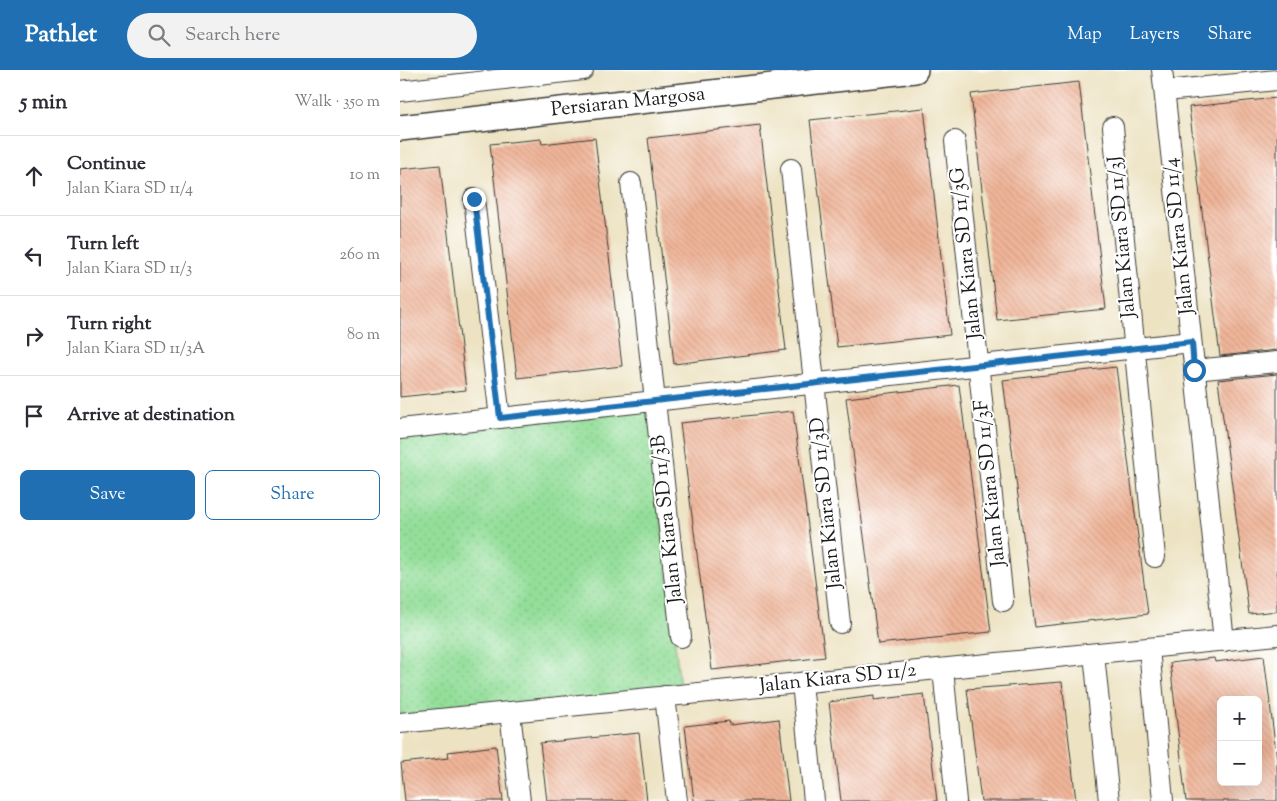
<!DOCTYPE html>
<html lang="en">
<head>
<meta charset="utf-8">
<style>
  :root { --surface:#fff; --page:#f2f2f3; --text:#2b2b33; --muted:#7c7c81; --line:#e1e1e2; --accent:#1f6fb2 }
  body { margin:0; font-family:"Sorts Mill Goudy",serif; background:var(--page); color:var(--text) }
  .controls { position:absolute; right:15px; bottom:15px; display:grid; overflow:hidden; border-radius:8px; box-shadow:0 5px 20px #0002 }
  .controls button { width:45px; height:45px; display:grid; place-items:center; padding:0; border:0; border-bottom:1px solid var(--line); background:var(--surface); color:var(--text); font:25px sans-serif }
  .stop { position:absolute; width:15px; height:15px; margin:-11px; border:4px solid #1f6fb2; border-radius:50%; background:#fff }
  .stop.end { background:#1f6fb2; border-color:#fff; box-shadow:0 1px 5px #0008 }
  .list { margin:0; padding:0; list-style:none }
  h2 { display:flex; justify-content:space-between; align-items:center; height:65px; margin:0; padding:0 20px; font-size:21px }
  h2 small { font-size:16px; font-weight:400; color:var(--muted) }
  .list li { display:grid; grid-template-columns:32px 1fr auto; gap:15px; align-items:center; box-sizing:border-box; height:80px; padding:0 20px; border-top:1px solid var(--line) }
  .list b { display:block; font-size:19px; white-space:nowrap }
  .list p { margin:0; font-size:16px; white-space:nowrap; color:var(--muted) }
  .list em { font-size:16px; font-style:normal; color:var(--muted) }
  .actions { display:flex; gap:10px; padding:15px 20px }
  .actions a { flex:1; padding:11px 0; border:1px solid var(--accent); border-radius:8px; text-align:center; font-size:18px; color:var(--accent) }
  .actions .main { background:var(--accent); color:#fff }
  .icon { flex:none; width:28px; height:28px; fill:none; stroke:currentColor; stroke-width:2; stroke-linecap:round; stroke-linejoin:round }
  .map { position:relative; flex:none; width:877px; height:731px; overflow:hidden }
  header { display:flex; align-items:center; gap:30px; box-sizing:border-box; height:70px; padding:0 25px; background:var(--accent); color:#fff }
  header strong { font-size:24px }
  nav { display:flex; gap:28px; margin-inline-start:auto; font-size:18px }
  .search { width:350px; height:45px; background:var(--page); display:flex; align-items:center; gap:12px; box-sizing:border-box; padding:0 18px; border-radius:28px; color:var(--muted); font-size:19px }
  main { display:flex }
  aside { flex:1; background:var(--surface) }
  .map>svg:first-child { display:block }
  .park { fill:url(#park-dots); stroke:#587d5a }
  .building { fill:url(#building-back-hatch); fill-rule:evenodd }
  .lines { fill:none; stroke-linecap:round; stroke-linejoin:round }
  .minor-casing { stroke:#3b3a35; stroke-width:22 }
  .tertiary-casing { stroke:#3b3a35; stroke-width:28 }
  .minor { stroke:#fff; stroke-width:20 }
  .tertiary { stroke:#fff; stroke-width:25 }
  .route { stroke:#1f6fb2; stroke-width:6 }
  .labels { text-anchor:middle; dominant-baseline:central; stroke-width:4; stroke-linejoin:round; paint-order:stroke }
  .street-label { font-size:20px; fill:#1c1c1c; stroke:#fff }
</style>
</head>
<body>
<header>
<strong>Pathlet</strong>
<div class="search"><svg class="icon" aria-label="search" viewBox="0 0 24 24"><circle cx="10" cy="10" r="6"/><path d="M15 15l6 6"/></svg>Search here</div>
<nav><a>Map</a><a>Layers</a><a>Share</a></nav>
</header>
<main>
<aside>
<h2>5 min<small>Walk · 350 m</small></h2>
<ul class="list">
<li><svg class="icon" aria-label="ahead" viewBox="0 0 24 24"><path d="M12 20V5M6 11l6-6 6 6"/></svg><div><b>Continue</b><p>Jalan Kiara SD 11/4</p></div><em>10 m</em></li>
<li><svg class="icon" aria-label="left" viewBox="0 0 24 24"><path d="M17 20v-9H6M10 6l-5 5 5 5"/></svg><div><b>Turn left</b><p>Jalan Kiara SD 11/3</p></div><em>260 m</em></li>
<li><svg class="icon" aria-label="right" viewBox="0 0 24 24"><path d="M7 20v-9h11M14 6l5 5-5 5"/></svg><div><b>Turn right</b><p>Jalan Kiara SD 11/3A</p></div><em>80 m</em></li>
<li><svg class="icon" aria-label="arrive" viewBox="0 0 24 24"><path d="M6 21V4h12l-3 4 3 4H6"/></svg><div><b>Arrive at destination</b></div></li>
</ul>
<div class="actions"><a class="main">Save</a><a>Share</a></div>
</aside>
<div class="map">
<svg width="877" height="731" viewBox="0 0 877 731">
  <defs>
    <pattern id="park-dots" width="8" height="8" patternUnits="userSpaceOnUse" patternTransform="scale(1.25)"><rect width="8" height="8" fill="#93de99"/><path d="M2 2h.1M6 6h.1" fill="none" stroke="#7ebe83" stroke-width="1.8" stroke-linecap="round"/></pattern>
    <pattern id="building-back-hatch" width="6" height="6" patternUnits="userSpaceOnUse" patternTransform="scale(1.25)"><rect width="6" height="6" fill="#f0b599"/><path d="M-1 5l2 2M0 0l6 6M5-1l2 2" fill="none" stroke="#cd9b83"/></pattern>
  </defs>
  <rect width="100%" height="100%" fill="#fff"/>
  <filter id="ink" filterUnits="userSpaceOnUse"><feTurbulence type="fractalNoise" baseFrequency=".02" numOctaves="2"/><feDisplacementMap in="SourceGraphic" scale="10" xChannelSelector="R" yChannelSelector="G"/><feConvolveMatrix kernelMatrix="1 2 1 2 8 2 1 2 1" color-interpolation-filters="sRGB"/></filter>
  <filter id="wash" filterUnits="userSpaceOnUse"><feTurbulence type="fractalNoise" baseFrequency=".0096" numOctaves="4" result="noise"/><feDisplacementMap in="SourceGraphic" scale="20" xChannelSelector="R" yChannelSelector="G"/><feGaussianBlur stdDeviation="1.12" result="paint"/><feColorMatrix in="noise" values="0 0 0 0 0 0 0 0 0 0 0 0 0 0 0 0 0 1.4 0 .05"/><feComposite in="paint" operator="in"/></filter>
  <g filter="url(#wash)">
    <rect width="100%" height="100%" fill="#ede3c3"/>
    <polygon class="park" points="250,338 280,619 0,648 0,364"/>
    <g id="blocks">
      <g class="building">
        <polygon points="679,12 706,239 597,250 571,24"/>
        <polygon points="877,28 877,280 820,286 789,37"/>
        <polygon points="524,38 550,265 437,277 410,50"/>
        <polygon points="360,55 386,280 274,294 248,68"/>
        <polygon points="195,68 222,296 117,308 90,74 141,69 142,74"/>
        <polygon points="40,95 66,320 0,327 0,99"/>
        <polygon points="716,297 748,544 635,557 603,310"/>
        <polygon points="877,304 877,541 849,544 818,310"/>
        <polygon points="559,315 591,562 478,574 446,328"/>
        <polygon points="393,341 425,587 312,600 280,353"/>
        <path d="M864,586l13,104v41h-91l-16,-138 44,-5 1,4zM821,630h37v82h-37z"/>
        <polygon points="662,612 676,731 581,731 567,619"/>
        <polygon points="524,624 537,731 441,731 429,632 474,626 474,630"/>
        <polygon points="379,649 389,731 294,731 285,656 329,651 330,655"/>
        <polygon points="239,663 247,731 147,731 140,673"/>
        <polygon points="96,676 103,731 5,731 1,693 49,688 48,682"/>
      </g>
    </g>
  </g>
  <g filter="url(#ink)">
    <use href="#blocks" fill-opacity="0" stroke="#3b3a35" stroke-width="1"/>
    <g class="lines">
      <g class="minor-casing">
        <g id="minor">
          <polyline points="762,0 824,571"/>
          <polyline points="0,21 183,0"/>
          <polyline points="765,21 877,10"/>
          <polyline points="713,57 755,487"/>
          <polyline points="555,71 603,531"/>
          <polyline points="391,99 440,553"/>
          <polyline points="231,113 281,567"/>
          <polyline points="74,129 100,348"/>
          <polyline points="794,300 877,292"/>
          <polyline points="0,359 791,272"/>
          <polyline points="749,578 763,731"/>
          <polyline points="694,584 709,731"/>
          <polyline points="543,599 556,731"/>
          <polyline points="402,613 414,731"/>
          <polyline points="265,626 277,731"/>
          <polyline points="110,642 120,731"/>
          <polyline points="0,653 877,565"/>
        </g>
      </g>
      <g class="tertiary-casing">
        <polyline id="tertiary" points="0,58 515,0"/>
      </g>
      <use href="#minor" class="minor"/>
      <use href="#tertiary" class="tertiary"/>
    </g>
  </g>
  <g class="lines" filter="url(#ink)">
    <polyline class="route" points="74,129 100,348 792,272 794,300"/>
  </g>
  <g class="labels">
    <g class="street-label">
      <text transform="translate(228 33) rotate(-6)">Persiaran Margosa</text>
      <text transform="translate(780 166) rotate(-96)">Jalan Kiara SD 11/4</text>
      <text transform="translate(723 167) rotate(-95)">Jalan Kiara SD 11/3J</text>
      <text transform="translate(567 183) rotate(-96)">Jalan Kiara SD 11/3G</text>
      <text transform="translate(591 413) rotate(-96)">Jalan Kiara SD 11/3F</text>
      <text transform="translate(427 433) rotate(-96)">Jalan Kiara SD 11/3D</text>
      <text transform="translate(268 449) rotate(-96)">Jalan Kiara SD 11/3B</text>
      <text transform="translate(438 609) rotate(-6)">Jalan Kiara SD 11/2</text>
    </g>
  </g>
</svg>
<div class="controls">
<button>+</button>
<button>−</button>
</div>
<div class="stop" style="left:794px;top:300px"></div>
<div class="stop end" style="left:74px;top:129px"></div>
</div>
</main>
</body>
</html>
